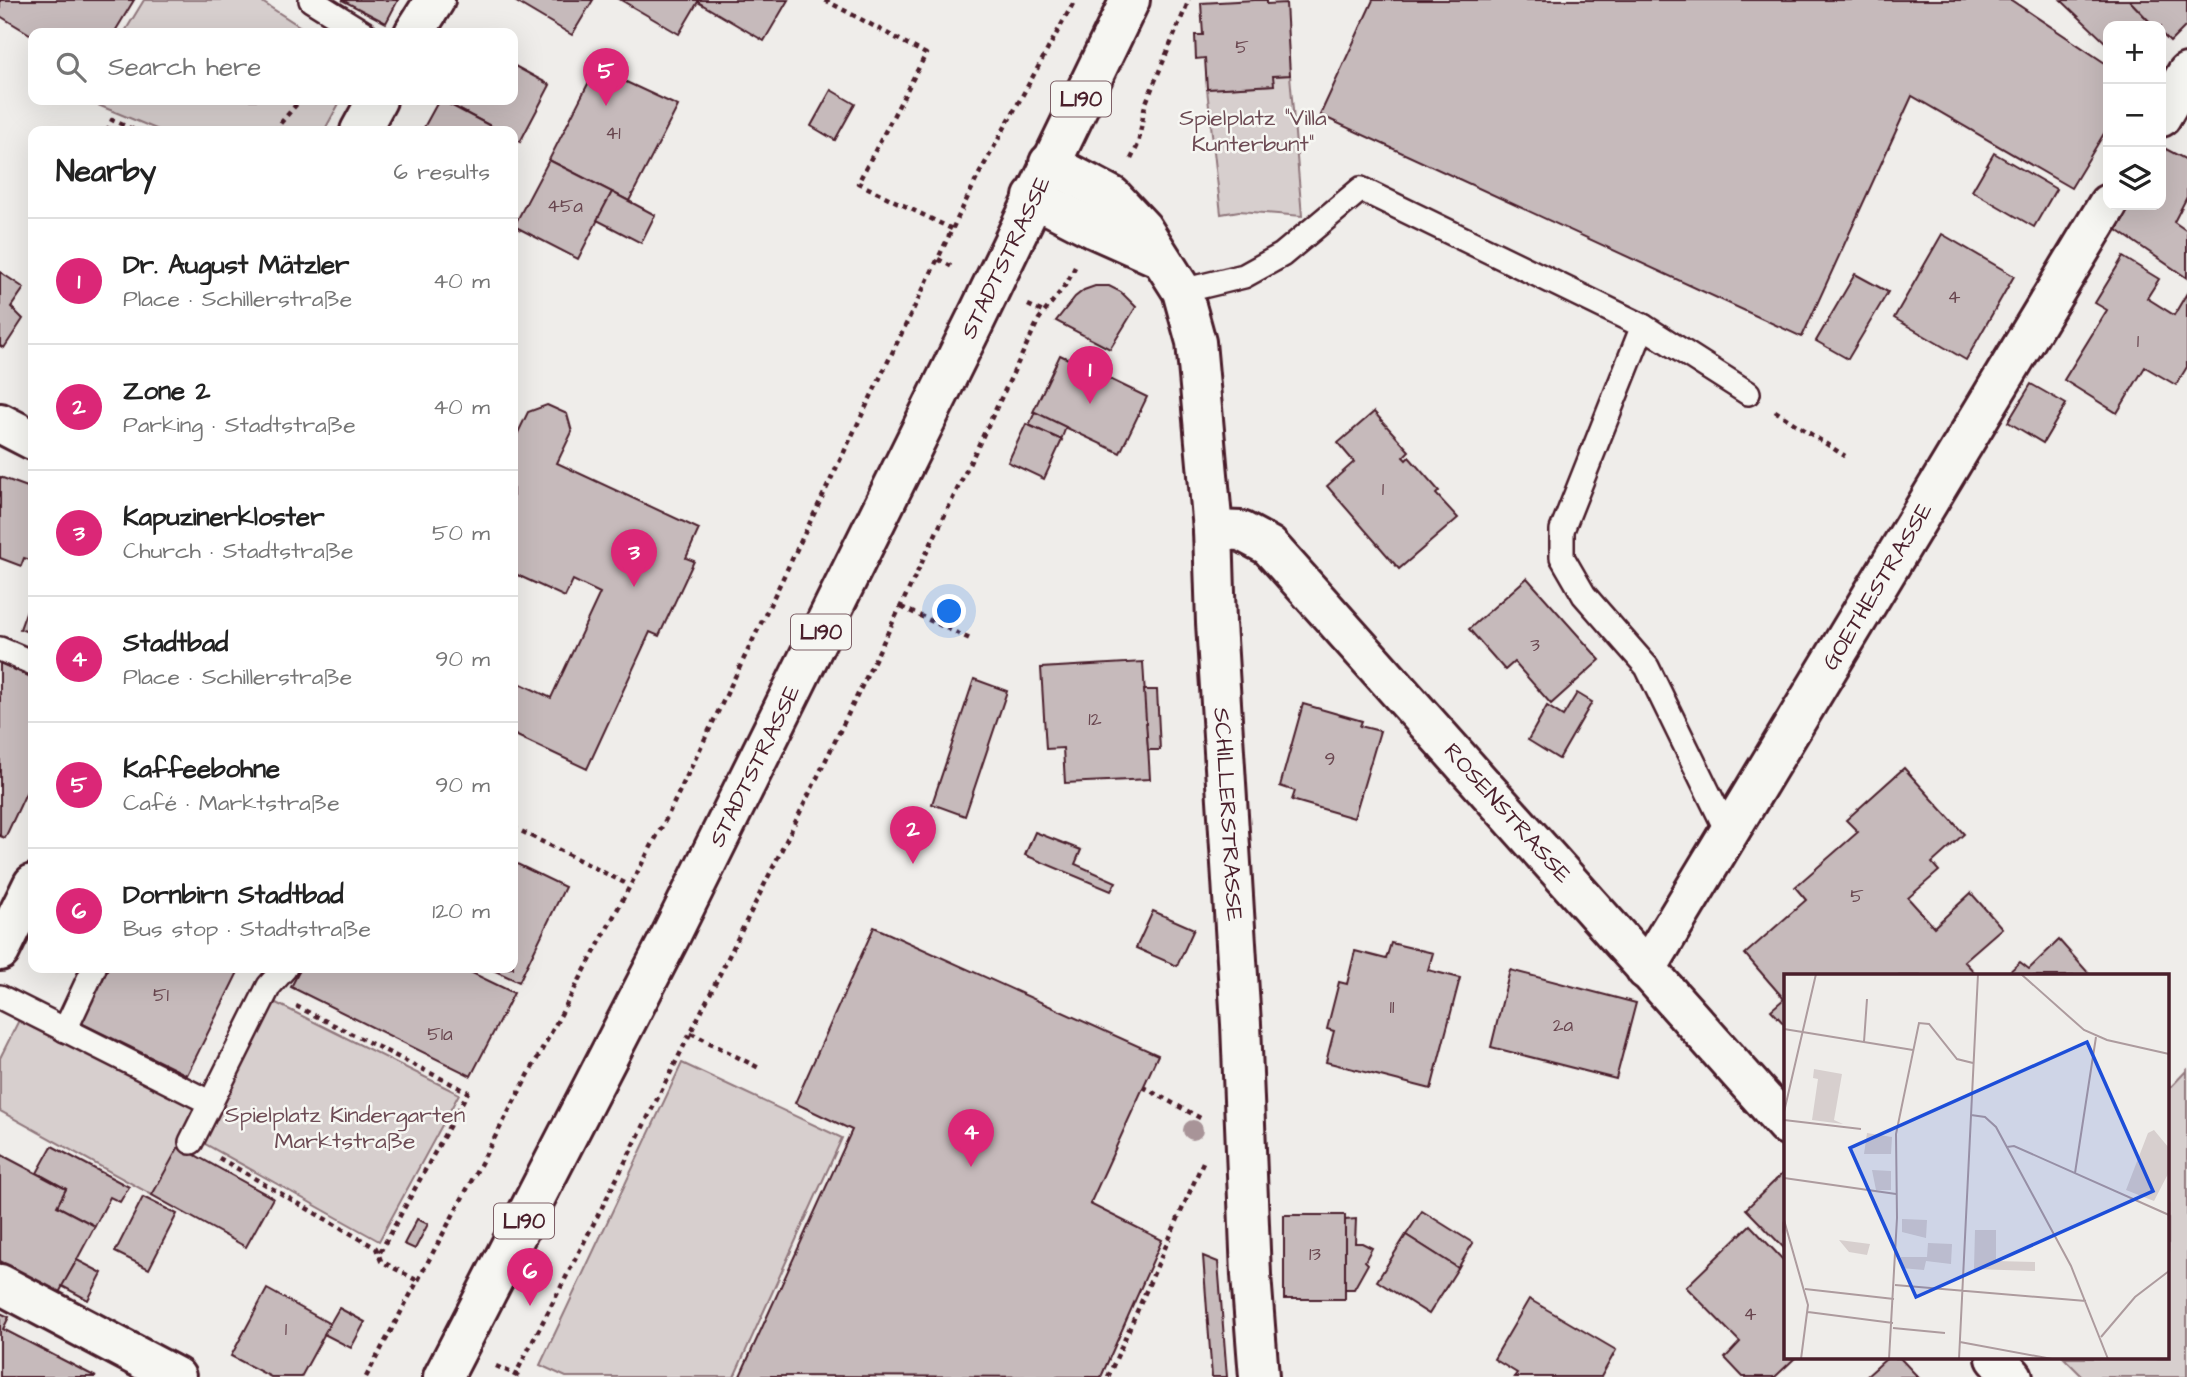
<!DOCTYPE html>
<html lang="en">
<head>
<meta charset="utf-8">
<style>
  :root { --surface:#fff; --page:#f2f2f2; --text:#222; --muted:#767676; --line:#e0e0e0; --accent:#db2777 }
  body { margin:0; font-family:"Architects Daughter",sans-serif; background:var(--page); color:var(--text) }
  .controls { position:absolute; right:21px; top:21px; display:grid; overflow:hidden; border-radius:14px; box-shadow:0 7px 28px #0002 }
  .controls button { width:63px; height:63px; display:grid; place-items:center; padding:0; border:0; border-bottom:2px solid var(--line); background:var(--surface); color:var(--text); font:35px sans-serif }
  .you { position:absolute; left:950px; top:612px; width:24px; height:24px; margin:-18px; border:5px solid #fff; border-radius:50%; background:#1a73e8; box-shadow:0 0 0 10px #1a73e833 }
  .badge { display:grid; place-items:center; width:46px; height:46px; border-radius:50%; background:var(--accent); color:#fff; font-size:23px; font-weight:700 }
  .pin { position:absolute; translate:-50% -58px; filter:drop-shadow(0 2px 4px #0008) }
  .pin::after { content:''; position:absolute; top:37px; width:24px; height:21px; background:inherit; clip-path:polygon(0 0,100% 0,50% 100%) }
  .list { margin:0; padding:0; list-style:none }
  h2 { display:flex; justify-content:space-between; align-items:center; height:91px; margin:0; padding:0 28px; font-size:30px }
  h2 small { font-size:23px; font-weight:400; color:var(--muted) }
  .list li { display:grid; grid-template-columns:46px 1fr auto; gap:21px; align-items:center; box-sizing:border-box; height:126px; padding:0 28px; border-top:2px solid var(--line) }
  .list b { display:block; font-size:26px; white-space:nowrap }
  .list p { margin:0; font-size:23px; white-space:nowrap; color:var(--muted) }
  .list em { font-size:23px; font-style:normal; color:var(--muted) }
  .icon { flex:none; width:38px; height:38px; fill:none; stroke:currentColor; stroke-width:2; stroke-linecap:round; stroke-linejoin:round }
  .map { position:relative; flex:none; width:2187px; height:1377px; overflow:hidden }
  .search { position:absolute; background:var(--surface); box-shadow:0 7px 28px #0002; left:28px; top:28px; width:490px; height:77px; display:flex; align-items:center; gap:18px; box-sizing:border-box; padding:0 24px; border-radius:14px; color:var(--muted); font-size:26px }
  .panel { position:absolute; background:var(--surface); box-shadow:0 7px 28px #0002; left:28px; top:126px; width:490px; height:847px; border-radius:14px }
  .map>svg:first-child { display:block }
  .green { fill:#d7cfce; stroke:#90777c; stroke-width:2 }
  .building { fill:#c6babb; stroke:#4a1f2b; stroke-width:2 }
  .lines { fill:none; stroke-linecap:round; stroke-linejoin:round }
  .lane-casing { stroke:#4a1f2b; stroke-width:28 }
  .street-casing { stroke:#4a1f2b; stroke-width:44 }
  .secondary-casing { stroke:#4a1f2b; stroke-width:44 }
  .primary-casing { stroke:#4a1f2b; stroke-width:44 }
  .path { stroke:#4a1f2b; stroke-width:4.5; stroke-dasharray:5 5; stroke-linecap:butt }
  .lane { stroke:#f6f6f2; stroke-width:23 }
  .street { stroke:#f6f6f2; stroke-width:38 }
  .secondary { stroke:#f6f6f2; stroke-width:38 }
  .primary { stroke:#f6f6f2; stroke-width:38 }
  .tree { fill:#a89498 }
  .labels { text-anchor:middle; dominant-baseline:central; stroke-width:5; stroke-linejoin:round; paint-order:stroke }
  .number-label { font-size:19px; fill:#69464f }
  .shield { fill:#f6f6f2; stroke:#7e6067; stroke-width:2 }
  .shield-label { font-size:21px; font-weight:bold; fill:#4a1f2b }
  .park-label { font-size:23px; fill:#6d4b54; stroke:#f6f6f2 }
  .street-label { font-size:23px; fill:#4a1f2b; stroke:#f6f6f2 }
  .inset-road { fill:none; stroke:#ad9b9e; stroke-width:2 }
  .view { fill:#1d4ed8; fill-opacity:0.15; stroke:#1d4ed8; stroke-width:3.5 }
  .inset-edge { fill:none; stroke:#4a1f2b; stroke-width:3.5 }
</style>
</head>
<body>
<div class="map">
<svg width="2187" height="1377" viewBox="0 0 2187 1377">
  <rect width="100%" height="100%" fill="#efedea"/>
  <filter id="ink" filterUnits="userSpaceOnUse"><feTurbulence type="fractalNoise" baseFrequency=".0143" numOctaves="2"/><feDisplacementMap in="SourceGraphic" scale="14" xChannelSelector="R" yChannelSelector="G"/><feConvolveMatrix kernelMatrix="1 2 1 2 8 2 1 2 1" color-interpolation-filters="sRGB"/></filter>
  <g filter="url(#ink)">
    <g class="green">
      <polygon points="144,0 259,0 310,33 124,33"/>
      <polygon points="1290,75 1302,216 1239,211 1221,214 1207,89 1273,85 1273,76"/>
      <polygon points="86,100 341,100 324,131 161,131"/>
      <polygon points="272,1001 459,1094 379,1241 200,1141"/>
      <polygon points="19,1020 74,1048 79,1037 211,1103 152,1195 0,1111 0,1058"/>
      <polygon points="682,1063 842,1138 734,1377 566,1377 540,1365"/>
      <polygon points="2187,1070 2187,1377 2083,1377 2064,1358 2168,1358 2168,1090"/>
    </g>
    <g class="building">
      <polygon points="0,0 134,0 114,33 33,33 33,36 0,16"/>
      <polygon points="342,0 398,0 386,23"/>
      <polygon points="513,0 593,0 572,35"/>
      <polygon points="621,0 699,0 679,34"/>
      <polygon points="699,0 788,0 764,41 698,2"/>
      <polygon points="1255,0 1267,0 1267,4 1286,3 1290,75 1273,76 1274,85 1207,89 1205,58 1196,59 1195,35 1203,35 1201,3"/>
      <polygon points="1373,0 2011,0 2108,65 2108,127 2071,188 1912,96 1802,337 1320,115"/>
      <polygon points="2061,0 2129,0 2152,24 2150,26 2108,26 2108,45"/>
      <polygon points="2129,0 2187,0 2187,25 2170,42 2161,33 2161,26 2154,26"/>
      <polygon points="513,65 550,85 520,142 513,138 513,131 500,131 441,100 513,100"/>
      <polygon points="596,68 678,106 629,201 549,160"/>
      <polygon points="831,90 855,104 835,140 811,126"/>
      <polygon points="439,100 441,100 500,131 422,131"/>
      <polygon points="2162,147 2187,160 2187,197 2174,222 2187,231 2187,278 2117,230 2131,205 2161,205"/>
      <polygon points="1994,153 2056,189 2034,227 1972,191"/>
      <polygon points="549,160 612,192 578,259 514,226"/>
      <polygon points="612,192 655,215 641,243 597,220"/>
      <polygon points="1942,234 2014,276 1966,360 1894,318"/>
      <polygon points="2123,257 2159,279 2147,298 2174,315 2187,293 2187,367 2176,385 2145,367 2117,413 2064,380 2107,310 2095,303"/>
      <polygon points="0,272 24,288 11,307 23,319 4,348 0,346"/>
      <polygon points="1855,274 1888,292 1848,359 1816,341"/>
      <polygon points="1095,286 1109,286 1121,292 1136,307 1110,349 1056,321 1075,297 1084,290"/>
      <polygon points="1060,355 1147,397 1120,453 1033,412"/>
      <polygon points="2031,384 2066,404 2043,443 2008,422"/>
      <polygon points="547,405 567,414 572,432 557,463 699,529 686,558 694,561 659,636 650,632 587,769 513,734 513,680 551,698 600,593 573,580 565,597 513,573 513,443 528,412"/>
      <polygon points="1035,412 1066,427 1061,440 1029,425"/>
      <polygon points="1374,412 1409,451 1403,457 1406,460 1409,457 1439,491 1436,494 1458,518 1399,569 1327,486 1354,462 1338,443"/>
      <polygon points="1026,424 1062,440 1044,479 1008,462"/>
      <polygon points="0,477 33,489 33,561 24,558 21,566 0,558"/>
      <polygon points="1527,578 1600,660 1551,704 1514,662 1505,670 1469,629"/>
      <polygon points="33,593 33,634 20,629"/>
      <polygon points="1143,662 1150,779 1065,783 1063,748 1046,749 1041,668"/>
      <polygon points="0,663 33,678 33,778 5,838 0,836"/>
      <polygon points="974,679 1007,691 965,816 932,804"/>
      <polygon points="1144,690 1157,690 1160,750 1148,750"/>
      <polygon points="1577,693 1592,702 1559,759 1528,740 1547,706 1563,716"/>
      <polygon points="1303,704 1362,721 1360,726 1380,731 1354,818 1292,800 1295,791 1280,786"/>
      <polygon points="1904,768 1964,834 1932,863 1939,871 1908,898 1934,927 1971,893 2002,928 1964,961 1978,976 1786,976 1786,1026 1771,1010 1784,999 1745,954 1806,900 1795,887 1858,832 1846,820"/>
      <polygon points="1035,832 1081,850 1075,864 1116,882 1111,891 1025,855"/>
      <polygon points="513,862 565,887 519,982 489,968 513,968"/>
      <polygon points="1153,911 1194,929 1177,966 1136,948"/>
      <polygon points="874,927 1158,1055 1090,1204 1162,1240 1101,1377 740,1376 852,1130 795,1103"/>
      <polygon points="2059,940 2091,976 2005,976 2020,962 2029,969"/>
      <polygon points="1391,943 1433,953 1428,970 1460,978 1431,1089 1326,1062 1334,1031 1327,1029 1339,982 1347,984 1355,951 1386,959"/>
      <polygon points="108,968 240,968 187,1075 81,1023"/>
      <polygon points="301,968 462,968 514,993 471,1076 291,987"/>
      <polygon points="1510,970 1636,1003 1616,1079 1491,1047"/>
      <polygon points="52,1146 129,1187 120,1202 110,1197 95,1226 57,1206 66,1189 37,1173"/>
      <polygon points="179,1146 273,1198 246,1247 152,1195"/>
      <polygon points="0,1154 66,1189 57,1206 95,1226 59,1293 0,1261"/>
      <polygon points="1784,1172 1786,1174 1786,1250 1746,1209"/>
      <polygon points="143,1197 177,1214 149,1269 115,1252"/>
      <polygon points="1422,1211 1473,1243 1458,1268 1406,1235"/>
      <rect x="1284" y="1215" width="61" height="84"/>
      <polygon points="417,1219 428,1224 415,1249 404,1244"/>
      <polygon points="1356,1219 1355,1243 1362,1243 1372,1248 1365,1261 1368,1264 1354,1289 1345,1289 1345,1220"/>
      <polygon points="1750,1225 1786,1263 1786,1358 1795,1358 1775,1377 1743,1377 1725,1358 1740,1342 1686,1287"/>
      <polygon points="1406,1235 1458,1268 1429,1314 1377,1281"/>
      <polygon points="1203,1256 1218,1262 1227,1377 1212,1377"/>
      <polygon points="77,1260 102,1273 88,1300 62,1286"/>
      <polygon points="267,1289 330,1324 301,1377 271,1377 231,1356"/>
      <polygon points="1529,1299 1616,1350 1601,1377 1514,1377 1517,1373 1494,1359"/>
      <polygon points="339,1308 365,1322 351,1348 324,1334"/>
      <polygon points="0,1313 9,1317 3,1329 96,1377 0,1377"/>
      <polygon points="1887,1358 1900,1358 1918,1377 1866,1377"/>
    </g>
    <g class="lines">
      <g class="lane-casing">
        <g id="lane">
          <polyline points="311,0 364,33"/>
          <polyline points="1182,291 1244,276 1282,255 1361,189 1643,326 1562,530 1562,557 1584,595 1647,667 1729,835"/>
          <polyline points="1643,326 1748,393"/>
          <polyline points="0,649 33,663"/>
          <polyline points="0,997 211,1103"/>
          <polyline points="65,1030 94,968"/>
          <polyline points="191,1142 269,986 285,968"/>
        </g>
      </g>
      <g class="street-casing">
        <g id="street">
          <polyline points="414,33 435,0"/>
          <polyline points="2161,117 2187,73"/>
          <polyline points="360,131 377,100"/>
          <polyline points="0,423 33,440"/>
          <path id="s1" d="M1213,530l28,1 28,15 517,579"/>
          <polyline points="0,951 33,884"/>
          <path id="s2" d="M1646,970l462,-766"/>
          <polyline points="0,1284 176,1377"/>
          <polyline points="1996,1358 2013,1377"/>
        </g>
      </g>
      <g class="secondary-casing">
        <g id="secondary">
          <path id="s3" d="M1049,163l63,33 30,32 40,63 14,51 17,188 3,93 25,401 10,251 8,102"/>
          <polyline points="1033,197 1095,229 1160,258"/>
        </g>
      </g>
      <g class="primary-casing">
        <g id="primary">
          <path id="s4" d="M443,1377l228,-442 304,-614 155,-321"/>
        </g>
      </g>
      <g class="path">
        <polyline points="825,0 926,54 858,183 952,229"/>
        <polyline points="107,131 112,120 137,131"/>
        <polyline points="274,131 300,100"/>
        <polyline points="1131,159 1138,145 1145,105 1189,0"/>
        <polyline points="938,259 954,268"/>
        <polyline points="1028,305 1043,312"/>
        <polyline points="1775,411 1845,456"/>
        <polyline points="901,607 970,639"/>
        <polyline points="513,827 629,885"/>
        <polyline points="296,1006 468,1092 379,1254"/>
        <polyline points="691,1033 759,1068"/>
        <polyline points="1143,1087 1204,1120"/>
        <polyline points="219,1158 376,1248 381,1261 418,1281"/>
        <polyline points="496,1366 521,1377"/>
        <polyline points="366,1377 666,819 978,176 1075,0"/>
        <path d="M514,1377c183,-349 355,-703 525,-1058l28,-36 8,-16"/>
        <polyline points="1108,1377 1203,1162"/>
      </g>
      <use href="#lane" class="lane"/>
      <use href="#street" class="street"/>
      <use href="#secondary" class="secondary"/>
      <use href="#primary" class="primary"/>
    </g>
    <circle class="tree" cx="1193" cy="1130" r="10"/>
  </g>
  <g class="labels">
    <g class="number-label">
      <text x="1242" y="47">5</text>
      <text x="613" y="133">41</text>
      <text x="565" y="206">45a</text>
      <text x="1954" y="297">4</text>
      <text x="2138" y="341">1</text>
      <text x="1383" y="489">1</text>
      <text x="1535" y="645">3</text>
      <text x="1095" y="719">12</text>
      <text x="1330" y="759">9</text>
      <text x="1857" y="896">5</text>
      <text x="161" y="995">51</text>
      <text x="1392" y="1007">11</text>
      <text x="1563" y="1025">2a</text>
      <text x="440" y="1034">51a</text>
      <text x="1315" y="1254">13</text>
      <text x="1750" y="1314">4</text>
      <text x="286" y="1329">1</text>
    </g>
    <g class="shield">
      <rect x="1051" y="81.5" width="60" height="35" rx="5"/>
      <rect x="791" y="614.5" width="60" height="35" rx="5"/>
      <rect x="494" y="1203.5" width="60" height="35" rx="5"/>
    </g>
    <g class="shield-label">
      <text x="1081" y="99">L190</text>
      <text x="821" y="632">L190</text>
      <text x="524" y="1221">L190</text>
    </g>
    <g class="park-label">
      <text x="1253" y="118">Spielplatz "Villa<tspan x="1253" dy="26">Kunterbunt"</tspan></text>
      <text x="345" y="1115">Spielplatz Kindergarten<tspan x="345" dy="26">Marktstraße</tspan></text>
    </g>
    <g class="street-label">
      <text stroke="none"><textPath href="#s4" startOffset="1253">STADTSTRASSE</textPath></text>
      <text stroke="none"><textPath href="#s2" startOffset="448">GOETHESTRASSE</textPath></text>
      <text stroke="none"><textPath href="#s4" startOffset="686">STADTSTRASSE</textPath></text>
      <text stroke="none"><textPath href="#s3" startOffset="716">SCHILLERSTRASSE</textPath></text>
      <text stroke="none"><textPath href="#s1" startOffset="418">ROSENSTRASSE</textPath></text>
    </g>
  </g>
  <g transform="translate(1784 974)">
    <rect width="385" height="385" fill="#efedea"/>
    <path d="M30,95l28,5 -8,46 9,4 -31,-4 6,-41 -5,-1zM370,156l15,18v24l-15,29 -28,-11 22,-57zM83,159l25,4 -1,17h-27zM88,196l19,1v19h-15zM118,245l25,1 -1,18 -24,-6zM191,256h21v31l39,1v9l-61,-2zM55,266l31,4 -3,11 -18,-3zM144,269l24,1 -1,20 -25,-3 -2,9 -23,-2v-11h26z" fill="#d7cfce"/>
    <path class="inset-road" d="M237,0l63,56 23,10 62,14M0,55l129,21M80,68l3,-43M0,138l32,-138M187,141l14,2 11,10 75,139 37,93M0,146l77,9M223,173l7,-1 155,69M291,199l21,-136M0,204l112,16M0,246l24,85 -7,54M111,311l191,16M21,315l89,10M24,338l85,11M109,354l52,5M317,363l34,-40 34,-26M176,368l92,17M105,385l8,-141 -1,-84 23,-111 10,1 28,35 16,4M175,385l19,-385"/>
    <path class="view" d="M303,68l66,149 -237,106 -66,-149z"/>
    <rect width="385" height="385" class="inset-edge"/>
  </g>
</svg>
<div class="controls">
<button>+</button>
<button>−</button>
<button><svg class="icon" aria-label="layers" viewBox="0 0 24 24"><path d="M12 4l9 5-9 5-9-5zM3 14l9 5 9-5"/></svg></button>
</div>
<div class="you"></div>
<div class="pin badge" style="left:1090px;top:404px">1</div>
<div class="pin badge" style="left:913px;top:864px">2</div>
<div class="pin badge" style="left:634px;top:587px">3</div>
<div class="pin badge" style="left:971px;top:1167px">4</div>
<div class="pin badge" style="left:606px;top:106px">5</div>
<div class="pin badge" style="left:530px;top:1306px">6</div>
<div class="search"><svg class="icon" aria-label="search" viewBox="0 0 24 24"><circle cx="10" cy="10" r="6"/><path d="M15 15l6 6"/></svg>Search here</div>
<section class="panel">
<h2>Nearby<small>6 results</small></h2>
<ul class="list">
<li><span class="badge">1</span><div><b>Dr. August Mätzler</b><p>Place · Schillerstraße</p></div><em>40 m</em></li>
<li><span class="badge">2</span><div><b>Zone 2</b><p>Parking · Stadtstraße</p></div><em>40 m</em></li>
<li><span class="badge">3</span><div><b>Kapuzinerkloster</b><p>Church · Stadtstraße</p></div><em>50 m</em></li>
<li><span class="badge">4</span><div><b>Stadtbad</b><p>Place · Schillerstraße</p></div><em>90 m</em></li>
<li><span class="badge">5</span><div><b>Kaffeebohne</b><p>Café · Marktstraße</p></div><em>90 m</em></li>
<li><span class="badge">6</span><div><b>Dornbirn Stadtbad</b><p>Bus stop · Stadtstraße</p></div><em>120 m</em></li>
</ul>
</section>
</div>
</body>
</html>
